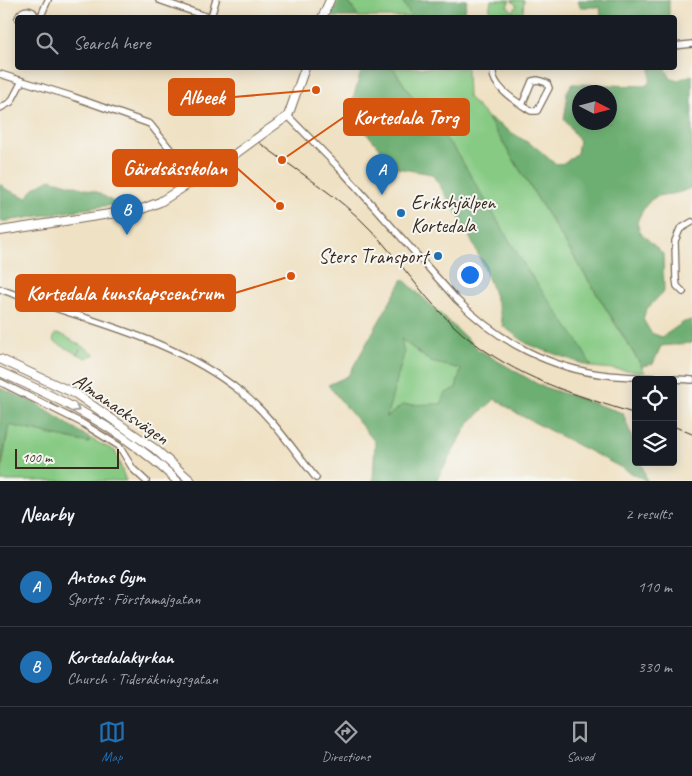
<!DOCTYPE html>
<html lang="en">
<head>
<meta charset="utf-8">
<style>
  :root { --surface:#171b24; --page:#242831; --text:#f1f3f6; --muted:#9ea1a6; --line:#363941; --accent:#1f6fb2 }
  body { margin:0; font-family:Caveat,sans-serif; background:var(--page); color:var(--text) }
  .controls { position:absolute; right:15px; bottom:15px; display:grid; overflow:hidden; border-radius:5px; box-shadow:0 2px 12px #0003 }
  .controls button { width:45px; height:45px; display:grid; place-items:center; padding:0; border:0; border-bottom:1px solid var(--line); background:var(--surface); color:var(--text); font:25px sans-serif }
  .compass { position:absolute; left:572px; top:85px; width:45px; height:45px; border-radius:50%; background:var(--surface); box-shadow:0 2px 12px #0003; rotate:96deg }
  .scale { position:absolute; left:15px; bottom:12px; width:104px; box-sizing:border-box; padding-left:5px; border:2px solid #3b2a1e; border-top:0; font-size:14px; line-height:18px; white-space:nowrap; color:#3b2a1e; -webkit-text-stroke:4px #f6f6f2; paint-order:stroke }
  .you { position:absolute; left:469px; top:274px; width:18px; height:18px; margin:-12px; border:4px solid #fff; border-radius:50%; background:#1a73e8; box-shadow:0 0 0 8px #1a73e833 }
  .badge { display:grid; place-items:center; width:32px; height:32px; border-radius:50%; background:var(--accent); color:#fff; font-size:16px; font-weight:700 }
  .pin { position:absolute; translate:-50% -41px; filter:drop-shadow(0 1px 2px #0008) }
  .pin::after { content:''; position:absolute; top:26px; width:18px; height:15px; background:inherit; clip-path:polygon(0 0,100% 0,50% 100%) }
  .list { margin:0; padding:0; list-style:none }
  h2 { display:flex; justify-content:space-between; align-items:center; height:65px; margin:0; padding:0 20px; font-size:21px }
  h2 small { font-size:16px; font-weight:400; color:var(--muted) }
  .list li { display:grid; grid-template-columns:32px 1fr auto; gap:15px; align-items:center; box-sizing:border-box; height:80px; padding:0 20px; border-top:1px solid var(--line) }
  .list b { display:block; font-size:19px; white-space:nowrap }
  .list p { margin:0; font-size:16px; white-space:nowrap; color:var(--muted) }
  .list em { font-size:16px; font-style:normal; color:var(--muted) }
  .icon { flex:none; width:28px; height:28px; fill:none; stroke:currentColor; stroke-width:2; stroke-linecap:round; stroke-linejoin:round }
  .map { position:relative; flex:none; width:692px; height:481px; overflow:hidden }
  .search { position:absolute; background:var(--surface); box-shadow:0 2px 12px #0003; left:15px; right:15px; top:15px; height:55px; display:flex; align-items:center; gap:12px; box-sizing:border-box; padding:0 18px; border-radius:5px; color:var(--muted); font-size:19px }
  .sheet { height:225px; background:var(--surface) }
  nav { display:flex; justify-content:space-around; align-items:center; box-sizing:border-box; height:70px; border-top:1px solid var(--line); background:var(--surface); font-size:14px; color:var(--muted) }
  nav a { display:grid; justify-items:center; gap:2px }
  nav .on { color:var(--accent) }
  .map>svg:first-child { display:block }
  .green { fill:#87ca84; stroke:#617a51 }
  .forest { fill:#6dae72; stroke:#546c48; fill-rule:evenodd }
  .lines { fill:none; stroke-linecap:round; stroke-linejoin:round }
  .street-casing { stroke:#7a6a58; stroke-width:8 }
  .secondary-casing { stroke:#7a6a58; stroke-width:10 }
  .street { stroke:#fff; stroke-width:5.5 }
  .secondary { stroke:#fff; stroke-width:8 }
  .tram { stroke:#3b2a1e; stroke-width:1 }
  .secondary-bridge-casing { stroke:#7a6a58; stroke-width:10; stroke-linecap:butt }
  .secondary-bridge { stroke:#fff; stroke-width:8 }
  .oneway { stroke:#a79f9a }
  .poi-dot { fill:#1f6fb2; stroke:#f6f6f2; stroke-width:2 }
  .labels { text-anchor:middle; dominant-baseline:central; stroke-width:4; stroke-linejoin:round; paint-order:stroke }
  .poi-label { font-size:20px; fill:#3b2a1e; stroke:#f6f6f2; text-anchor:start }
  .street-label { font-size:20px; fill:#3b2a1e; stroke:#f6f6f2 }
  .leader { fill:none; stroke:#d7540e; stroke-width:2 }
  .callout-dot { fill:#d7540e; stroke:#f6f6f2; stroke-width:2 }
  .callout { fill:#d7540e; stroke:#d7540e; stroke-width:2 }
  .callout-label { font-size:21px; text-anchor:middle; font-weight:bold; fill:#fff }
</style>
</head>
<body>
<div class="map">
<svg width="692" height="481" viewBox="0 0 692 481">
  <rect width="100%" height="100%" fill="#f6f6f2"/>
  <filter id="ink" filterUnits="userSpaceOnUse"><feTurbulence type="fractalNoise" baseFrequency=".02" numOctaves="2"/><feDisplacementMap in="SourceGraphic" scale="10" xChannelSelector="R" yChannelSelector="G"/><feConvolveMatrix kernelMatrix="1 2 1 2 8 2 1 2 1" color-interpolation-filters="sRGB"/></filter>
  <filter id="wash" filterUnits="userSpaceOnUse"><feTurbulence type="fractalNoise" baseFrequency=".0096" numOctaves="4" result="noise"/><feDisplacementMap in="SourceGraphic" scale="20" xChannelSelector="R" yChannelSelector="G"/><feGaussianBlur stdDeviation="1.12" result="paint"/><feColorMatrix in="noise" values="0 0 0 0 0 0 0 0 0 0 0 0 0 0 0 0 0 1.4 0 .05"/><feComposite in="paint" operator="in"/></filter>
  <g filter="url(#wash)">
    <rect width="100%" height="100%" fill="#efe1c3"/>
    <g class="green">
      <polygon points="347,0 402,0 412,17 359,17"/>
      <polygon points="491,0 510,0 507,6 513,11 517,6 511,0 524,0 523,13 503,12 502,17 496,17 489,12"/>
      <polygon points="393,68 467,68 468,97 487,117 645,372 592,367"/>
      <polygon points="55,334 63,335 95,354 86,358 78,354 80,349 77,354 53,341"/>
      <polygon points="401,339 431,362 462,368 456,388 446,393 441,404 403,405 386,418 404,354"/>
      <polygon points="9,425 79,441 89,442 89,438 115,451 126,481 0,481"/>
    </g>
    <g class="forest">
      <polygon points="339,0 347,0 359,17 330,17"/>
      <polygon points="402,0 467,0 464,17 412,18"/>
      <polygon points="578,0 669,0 669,17 601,17 600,7 580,7"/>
      <path d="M362,68h31l23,34 40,49 70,117 53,75 13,24 -63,-22 -26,-19c-12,-54 -40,-106 -71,-152l-35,-6 -48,-55z"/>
      <path d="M651,68h14l5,9 8,3 14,-5v112c-29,16 -37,-5 -55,35l3,10 23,22 1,37 -18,19 -3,9 8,14 11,4 22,-15 8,-2v23l-31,3 -8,18 -11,2 -155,-249 51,32 17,15 10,-1 12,-10 2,-13 -15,-21 3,-17v-10l5,-8 73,2 5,-4zM580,92h30v30h-30z"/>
      <polygon points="50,179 97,192 117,204 0,222 0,184 6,189 27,198 34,188"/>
      <path d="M403,279l76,71 62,36 82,27 13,36v13h5l6,19 -127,-66 -25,-16 -26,24 -33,58h-63l2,-39 -47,-57 20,-9zM401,339l30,23 30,7 -5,19 -10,5 -5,11 -39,1 -16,13 18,-64z"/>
      <polygon points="0,388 37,404 89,438 89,443 9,425 0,471"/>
    </g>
  </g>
  <g filter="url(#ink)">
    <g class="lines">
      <g class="street-casing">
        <g id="street">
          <polyline points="159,0 211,18"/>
          <polyline points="211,17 216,0"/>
          <path d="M18,18c3,-7 8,-10 15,-6l4,6"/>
          <polyline points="40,18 48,0"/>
          <polyline points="674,46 692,44"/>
          <path d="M493,68c-3,19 24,34 38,43h6l12,-23 -2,-5 -9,-3 -6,1 -10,24"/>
          <polyline points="0,74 74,97 150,124 195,180"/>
          <polyline points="0,108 11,102 22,81"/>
          <path d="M288,116l55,56 114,128c41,41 93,69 151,75 28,3 56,3 84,5"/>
          <path d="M0,289c81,31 172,47 241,103 30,24 51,56 75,86"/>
          <polyline points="683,292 677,286 676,279 675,241 680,229 692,222"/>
          <polyline points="0,382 82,423 119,446 133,469 146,481"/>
        </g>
      </g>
      <g class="secondary-casing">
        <g id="secondary">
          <polyline points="322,18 330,0"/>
          <polyline points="268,130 288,116 305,68"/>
          <polyline points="0,231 142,209 160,202 231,157"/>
          <polyline points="0,359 76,394 155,449 191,481"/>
          <path d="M0,372c63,28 127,60 177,109"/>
        </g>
      </g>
      <use href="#street" class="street"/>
      <use href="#secondary" class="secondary"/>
      <g class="tram">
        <path d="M257,141c38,29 81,54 114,89 32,34 57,75 93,105 53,43 108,59 172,79"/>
        <polyline points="673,426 692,434"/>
      </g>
      <g class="secondary-bridge-casing">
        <polyline id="secondary-bridge" points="231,157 268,130"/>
      </g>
      <use href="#secondary-bridge" class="secondary-bridge"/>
    </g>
    <defs><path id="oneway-chevron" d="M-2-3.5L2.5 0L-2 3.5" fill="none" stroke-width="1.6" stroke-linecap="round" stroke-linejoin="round" transform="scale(1.25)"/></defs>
    <use class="oneway" href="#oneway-chevron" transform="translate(76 409) rotate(29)"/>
  </g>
  <g class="poi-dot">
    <circle cx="401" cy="213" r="5"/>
    <circle cx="438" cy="256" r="5"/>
  </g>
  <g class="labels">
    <g class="poi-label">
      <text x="411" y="202">Erikshjälpen<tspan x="411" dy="23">Kortedala</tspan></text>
      <text x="428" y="256" text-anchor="end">Sters Transport</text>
    </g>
    <g class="street-label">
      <text transform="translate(121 409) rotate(34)">Almanacksvägen</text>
    </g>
  </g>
  <path class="leader" d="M316 90L234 97M282 160L344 117M280 206L237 168M291 276L235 293"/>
  <g class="callout-dot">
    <circle cx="316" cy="90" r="5"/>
    <circle cx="282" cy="160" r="5"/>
    <circle cx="280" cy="206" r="5"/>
    <circle cx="291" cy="276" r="5"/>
  </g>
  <g class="callout">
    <rect x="169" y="79" width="65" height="36" rx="5"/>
    <rect x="344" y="99" width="125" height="36" rx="5"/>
    <rect x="113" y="150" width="124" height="36" rx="5"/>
    <rect x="16" y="275" width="219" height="36" rx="5"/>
  </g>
  <g class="callout-label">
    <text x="202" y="104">Albeek</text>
    <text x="406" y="124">Kortedala Torg</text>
    <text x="175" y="175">Gärdsåsskolan</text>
    <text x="125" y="300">Kortedala kunskapscentrum</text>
  </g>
</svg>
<div class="controls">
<button><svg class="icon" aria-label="locate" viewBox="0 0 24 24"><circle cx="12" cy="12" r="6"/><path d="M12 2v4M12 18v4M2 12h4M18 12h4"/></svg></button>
<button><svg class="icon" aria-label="layers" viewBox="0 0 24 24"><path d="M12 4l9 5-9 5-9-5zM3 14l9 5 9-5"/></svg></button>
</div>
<svg class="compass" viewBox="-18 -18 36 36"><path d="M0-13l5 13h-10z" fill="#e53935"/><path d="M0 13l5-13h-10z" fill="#9ea1a6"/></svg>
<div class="scale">100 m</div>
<div class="you"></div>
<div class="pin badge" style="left:382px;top:195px">A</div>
<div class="pin badge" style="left:127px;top:235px">B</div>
<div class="search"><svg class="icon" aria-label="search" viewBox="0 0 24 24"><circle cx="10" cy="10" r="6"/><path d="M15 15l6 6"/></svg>Search here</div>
</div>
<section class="sheet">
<h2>Nearby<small>2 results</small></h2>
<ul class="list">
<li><span class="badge">A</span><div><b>Antons Gym</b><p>Sports · Förstamajgatan</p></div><em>110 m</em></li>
<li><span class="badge">B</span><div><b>Kortedalakyrkan</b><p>Church · Tideräkningsgatan</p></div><em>330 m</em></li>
</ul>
</section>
<nav>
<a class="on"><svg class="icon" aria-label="map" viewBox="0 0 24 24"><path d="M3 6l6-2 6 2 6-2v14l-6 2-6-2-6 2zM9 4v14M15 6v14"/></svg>Map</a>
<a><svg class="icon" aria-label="directions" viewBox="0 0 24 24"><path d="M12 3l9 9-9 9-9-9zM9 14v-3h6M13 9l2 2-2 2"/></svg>Directions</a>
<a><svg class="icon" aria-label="saved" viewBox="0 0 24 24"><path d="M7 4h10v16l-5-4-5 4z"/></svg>Saved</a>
</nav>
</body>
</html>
